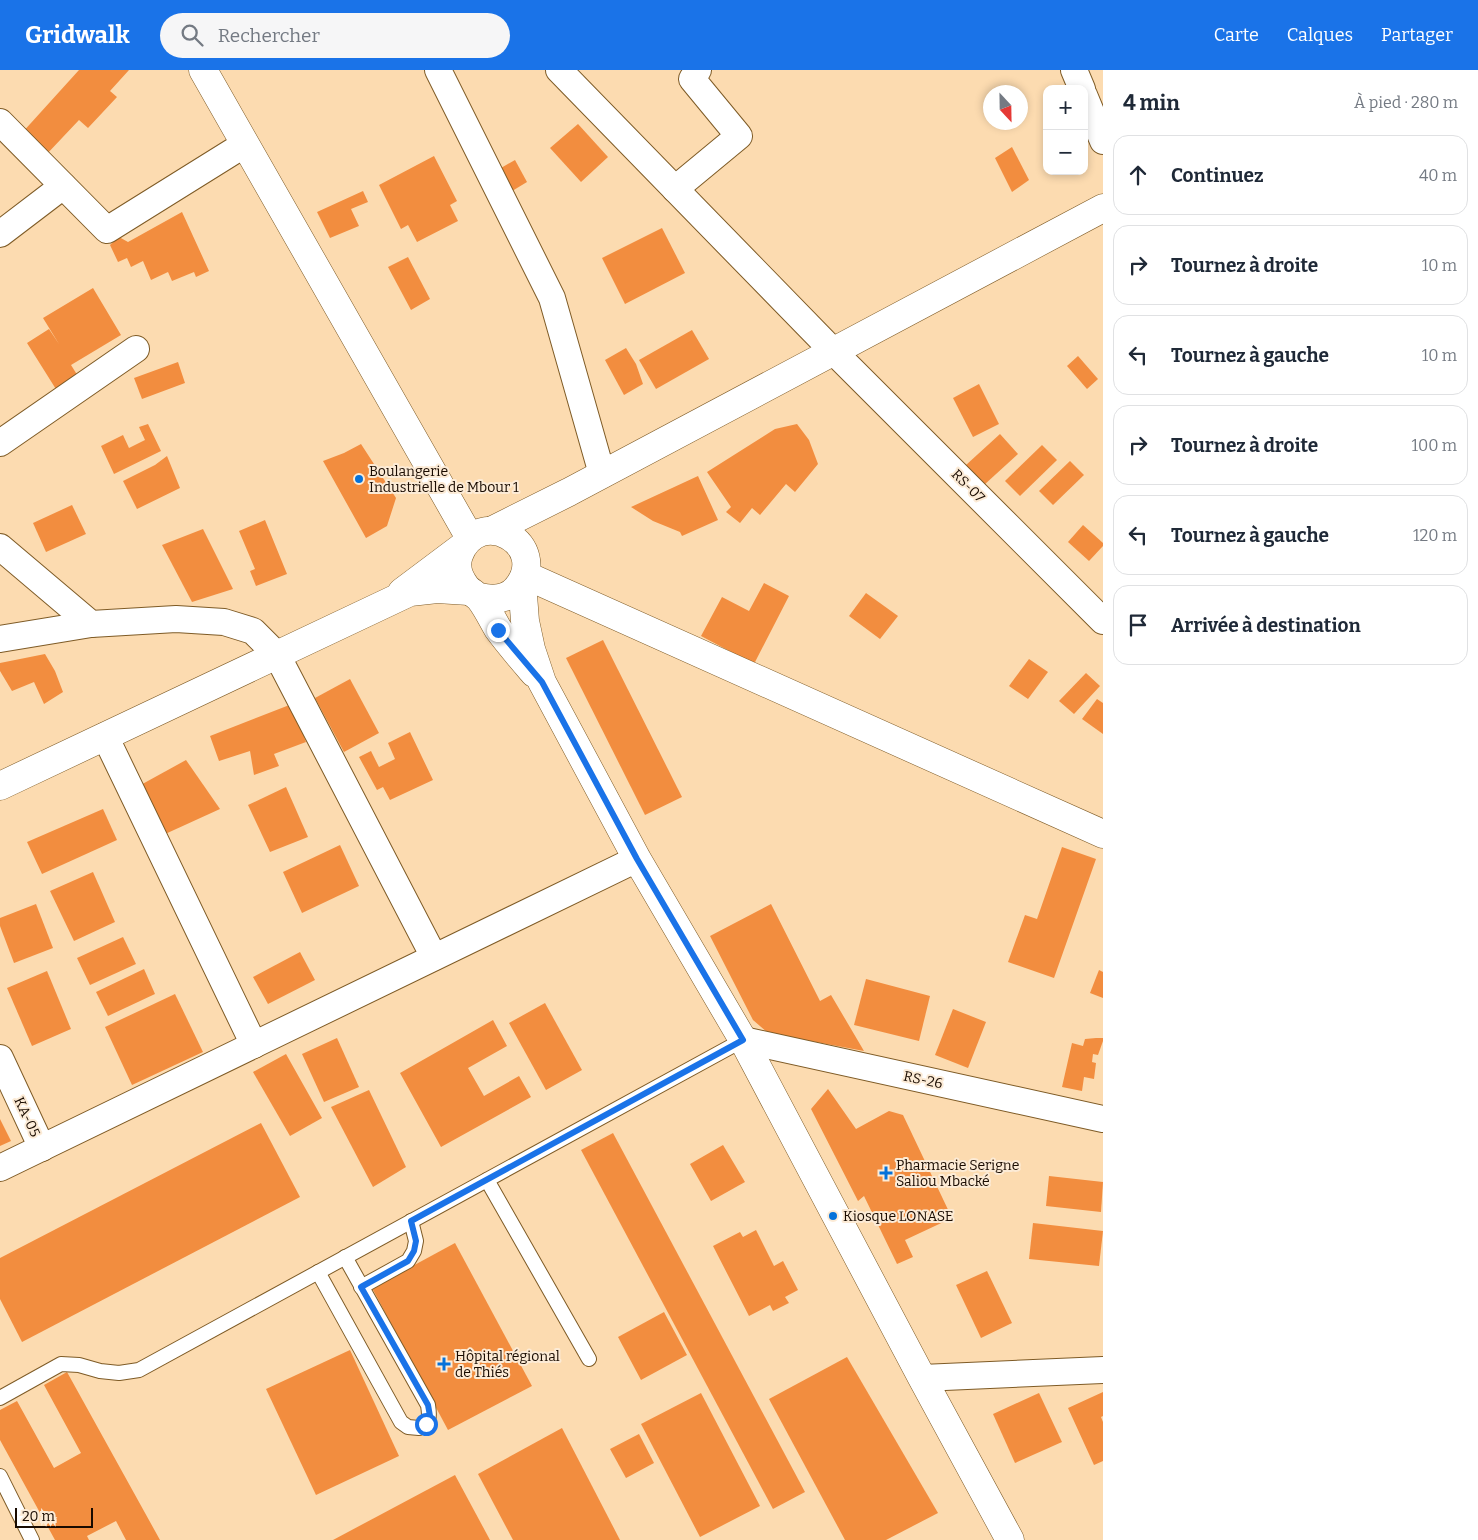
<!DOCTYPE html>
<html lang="fr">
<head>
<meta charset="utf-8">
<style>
  :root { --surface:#fff; --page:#f6f6f7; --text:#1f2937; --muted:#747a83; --line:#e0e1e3; --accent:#1a73e8 }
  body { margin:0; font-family:Bitter,serif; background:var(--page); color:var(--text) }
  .controls { position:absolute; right:15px; top:15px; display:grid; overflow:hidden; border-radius:10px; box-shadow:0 2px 8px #0003 }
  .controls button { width:45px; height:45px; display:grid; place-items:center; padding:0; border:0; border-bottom:1px solid var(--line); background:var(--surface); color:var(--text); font:25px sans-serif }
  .compass { position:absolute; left:983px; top:15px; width:45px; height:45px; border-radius:50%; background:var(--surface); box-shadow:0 2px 8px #0003; rotate:158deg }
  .scale { position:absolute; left:15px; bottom:12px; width:78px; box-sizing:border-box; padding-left:5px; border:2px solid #190b00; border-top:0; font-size:14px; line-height:18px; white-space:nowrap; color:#190b00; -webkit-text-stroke:4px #fcebd6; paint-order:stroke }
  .stop { position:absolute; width:15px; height:15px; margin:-11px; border:4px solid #1a73e8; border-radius:50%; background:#fff }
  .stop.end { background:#1a73e8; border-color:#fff; box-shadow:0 1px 5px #0008 }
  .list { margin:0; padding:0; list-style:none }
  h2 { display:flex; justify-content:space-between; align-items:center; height:65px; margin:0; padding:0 20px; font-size:21px }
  h2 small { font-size:16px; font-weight:400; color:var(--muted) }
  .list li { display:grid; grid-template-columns:32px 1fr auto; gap:15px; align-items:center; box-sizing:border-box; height:80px; margin:0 10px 10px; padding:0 10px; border:1px solid var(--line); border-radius:15px }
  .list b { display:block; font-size:19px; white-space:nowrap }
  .list em { font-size:16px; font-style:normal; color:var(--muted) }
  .icon { flex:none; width:28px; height:28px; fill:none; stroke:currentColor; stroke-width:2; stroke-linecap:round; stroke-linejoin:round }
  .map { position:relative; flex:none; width:1103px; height:1470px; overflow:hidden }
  header { display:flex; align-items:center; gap:30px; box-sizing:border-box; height:70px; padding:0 25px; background:var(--accent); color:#fff }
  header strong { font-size:24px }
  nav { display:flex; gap:28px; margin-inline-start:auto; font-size:18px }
  .search { width:350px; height:45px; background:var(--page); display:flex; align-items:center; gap:12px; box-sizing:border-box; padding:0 18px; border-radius:28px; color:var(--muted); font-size:19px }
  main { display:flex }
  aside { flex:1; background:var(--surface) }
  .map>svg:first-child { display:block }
  .building { fill:#f28d3f }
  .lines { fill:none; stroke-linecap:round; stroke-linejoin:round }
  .lane-casing { stroke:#7e5b26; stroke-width:16 }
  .street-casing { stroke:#7e5b26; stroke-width:28 }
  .secondary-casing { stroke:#7e5b26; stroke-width:29 }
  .lane { stroke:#fff; stroke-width:14 }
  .street { stroke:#fff; stroke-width:26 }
  .secondary { stroke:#fff; stroke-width:28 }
  .route { stroke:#1a73e8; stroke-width:6 }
  .poi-dot { fill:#0572da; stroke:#fcebd6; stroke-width:2 }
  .labels { text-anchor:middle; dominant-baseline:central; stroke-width:4; stroke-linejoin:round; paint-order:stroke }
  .poi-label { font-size:14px; fill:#190b00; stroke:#fcebd6; text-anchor:start }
  .street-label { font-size:14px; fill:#190b00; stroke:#fcebd6 }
</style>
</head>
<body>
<header>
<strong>Gridwalk</strong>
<div class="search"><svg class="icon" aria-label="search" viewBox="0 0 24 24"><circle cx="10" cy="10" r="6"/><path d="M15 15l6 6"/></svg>Rechercher</div>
<nav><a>Carte</a><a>Calques</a><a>Partager</a></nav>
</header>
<main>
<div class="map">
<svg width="1103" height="1470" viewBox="0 0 1103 1470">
  <rect width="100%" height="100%" fill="#fcdbb0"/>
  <g class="building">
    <polygon points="79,0 129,0 110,21 117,27 88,58 79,50 45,86 21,64"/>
    <polygon points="578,54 608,87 581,112 550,78"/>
    <polygon points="1012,77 1029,110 1012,122 995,88"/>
    <polygon points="434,86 457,131 450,135 458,151 417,172 408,155 401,159 379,115"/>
    <polygon points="515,90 527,112 507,124 494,102"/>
    <polygon points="363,121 368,132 351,139 359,156 330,168 317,142"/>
    <polygon points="182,142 209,201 196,207 194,202 172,211 168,202 151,210 143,191 131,197 127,188 118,192 110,175 119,167 128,172"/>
    <polygon points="662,158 685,203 625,234 602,188"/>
    <polygon points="408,187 430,229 411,240 388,197"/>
    <polygon points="93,218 121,265 71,295 81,311 59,324 27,273 49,259 59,274 43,248"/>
    <polygon points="692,260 709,289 656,319 639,290"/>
    <polygon points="626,278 636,294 643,314 624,325 605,290"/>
    <polygon points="1078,286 1098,309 1087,319 1067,296"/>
    <polygon points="178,292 185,313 142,329 134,308"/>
    <polygon points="979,314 999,354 973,367 953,328"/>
    <polygon points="148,354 161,381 114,404 101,376 123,365 129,378 145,370 139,357"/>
    <polygon points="797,354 809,370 818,394 795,422 786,414 760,445 752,438 740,453 726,442 731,437 707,402 775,359"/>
    <polygon points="1000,364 1018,384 984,415 966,395"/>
    <polygon points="361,374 396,428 387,456 366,468 323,391 344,383"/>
    <polygon points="1042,375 1057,390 1020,426 1005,411"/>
    <polygon points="167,386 180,418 137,439 123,411 155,395"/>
    <polygon points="1070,391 1084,405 1053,435 1039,421"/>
    <polygon points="698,406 718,450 682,466 680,462 653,451 631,437"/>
    <polygon points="72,435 86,464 46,482 33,453"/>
    <polygon points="265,450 287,504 256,516 250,501 255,499 239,461"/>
    <polygon points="1083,455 1103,473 1103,476 1089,491 1068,472"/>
    <polygon points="203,459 233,519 192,532 162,475"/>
    <polygon points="764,513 789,526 754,594 701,566 722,527 749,541"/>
    <polygon points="866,523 898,546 880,569 849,546"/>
    <polygon points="603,570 682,727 645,745 566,588"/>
    <polygon points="45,584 55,601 63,622 44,634 34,612 12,621 0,601 0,593"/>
    <polygon points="1029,589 1048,602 1028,629 1009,616"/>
    <polygon points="1086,603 1100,616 1074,644 1059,631"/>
    <polygon points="350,609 379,663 344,682 315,628"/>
    <polygon points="1097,629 1103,633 1103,664 1082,649"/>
    <polygon points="292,634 306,672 274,684 279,696 254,705 250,681 219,691 210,666"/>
    <polygon points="410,662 433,710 390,730 383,717 377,720 359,687 371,681 379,697 395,689 388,673"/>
    <polygon points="186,690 220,739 163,765 137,717"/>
    <polygon points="286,717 308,767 270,782 248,735"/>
    <polygon points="103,739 117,770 42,804 27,772"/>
    <polygon points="340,775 359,816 302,843 283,802"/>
    <polygon points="1062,777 1096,789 1054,908 1008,892 1025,845 1037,849"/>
    <polygon points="93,802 115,852 74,871 50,821"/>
    <polygon points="36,834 53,878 14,893 0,856 0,848"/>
    <polygon points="771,834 820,931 831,925 864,981 768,963 753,950 710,866"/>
    <polygon points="123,867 136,894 90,915 77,888"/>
    <polygon points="300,882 315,910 268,934 253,907"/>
    <polygon points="144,899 155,924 108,946 96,922"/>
    <polygon points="1099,900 1103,902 1103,928 1090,923"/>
    <polygon points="47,901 71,959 32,976 7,918"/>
    <polygon points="866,909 930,926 919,971 854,955"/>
    <polygon points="175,924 203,982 132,1015 105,957"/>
    <polygon points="545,933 582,1000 546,1020 509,953"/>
    <polygon points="953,939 986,952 968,998 935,985"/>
    <polygon points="493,950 507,976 468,998 484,1026 519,1006 531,1027 441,1077 400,1003"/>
    <polygon points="337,968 359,1017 324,1032 302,984"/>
    <polygon points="1096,968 1103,968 1103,971 1098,985 1093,984 1092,992 1096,993 1094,1009 1084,1007 1082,1021 1062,1017 1072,973 1083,976 1085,969"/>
    <polygon points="286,984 322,1048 290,1066 253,1002"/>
    <polygon points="828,1019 856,1059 889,1041 903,1045 952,1148 905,1170 913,1187 897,1194 864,1126 858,1131 811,1039"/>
    <polygon points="369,1020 406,1097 373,1117 331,1037"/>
    <polygon points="0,1049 11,1071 0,1076"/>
    <polygon points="261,1053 300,1127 22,1272 0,1229 0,1188"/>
    <polygon points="613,1063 805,1422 773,1439 581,1080"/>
    <polygon points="723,1075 745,1112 711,1131 690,1094"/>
    <polygon points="1049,1106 1103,1112 1101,1142 1046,1136"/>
    <polygon points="1033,1153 1103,1161 1099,1196 1029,1189"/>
    <polygon points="756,1160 774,1196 783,1191 798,1220 785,1227 789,1233 773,1241 770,1235 749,1246 713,1176 740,1162 743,1167"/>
    <polygon points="455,1173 532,1316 448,1360 372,1218"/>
    <polygon points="987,1201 1012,1253 981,1268 956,1215"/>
    <polygon points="664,1242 687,1285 641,1310 618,1267"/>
    <polygon points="350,1280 399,1386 316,1425 266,1319"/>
    <polygon points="847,1287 938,1443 886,1470 845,1470 769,1329"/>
    <polygon points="67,1302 160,1470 126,1470 116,1451 87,1466 89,1470 55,1470 0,1370 0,1340 17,1331 54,1398 81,1383 44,1315"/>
    <polygon points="1103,1322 1103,1346 1101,1347 1103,1352 1103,1391 1094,1395 1068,1338"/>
    <polygon points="701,1323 760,1436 700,1467 641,1354"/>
    <polygon points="1039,1323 1062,1372 1015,1393 993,1344"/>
    <polygon points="562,1358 620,1470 513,1470 478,1404"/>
    <polygon points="639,1364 654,1393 626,1408 610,1379"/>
    <polygon points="455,1405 490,1470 333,1470"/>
  </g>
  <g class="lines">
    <g class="lane-casing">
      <g id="lane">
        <polyline points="487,1110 589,1289"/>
        <path d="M318,1202l83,150 7,5 11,1c11,-7 11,-10 9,-23l-83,-148"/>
        <polyline points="361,1217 408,1191 414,1181 416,1171 411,1151"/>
        <polyline points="0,1328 61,1294 79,1295 100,1301 119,1303 139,1300 743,970"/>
        <polyline points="0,1406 32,1470"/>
      </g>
    </g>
    <g class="street-casing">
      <g id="street">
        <polyline points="438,0 552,228 602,404"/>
        <polyline points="559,0 833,281 1103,551"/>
        <polyline points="1074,0 1082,19"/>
        <polyline points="1084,25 1103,71"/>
        <polyline points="0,52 107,160 245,74"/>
        <polyline points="675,119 739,66 692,9 698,0"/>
        <polyline points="0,164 63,116"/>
        <polyline points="0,373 136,279"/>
        <polyline points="0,477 91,554 176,549 224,552 253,561 277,585 434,887"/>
        <polyline points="0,569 91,554"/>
        <polyline points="105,666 254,975"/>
        <polyline points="743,970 1103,1049"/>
        <polyline points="0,988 42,1078"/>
        <polyline points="0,1098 637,789"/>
        <polyline points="922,1308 1103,1300"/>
      </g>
    </g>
    <g class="secondary-casing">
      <g id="secondary">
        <polyline points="203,0 470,468"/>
        <polyline points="493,460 569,422 1103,138"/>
        <polyline points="525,505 1103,764"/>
        <polyline points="522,512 525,551 531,579 542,612 637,789 743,970 922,1308 1010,1470"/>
        <polyline points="402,522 462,477"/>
        <path d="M479,527c14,3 29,3 38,-9 35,-43 -38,-85 -58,-33 -4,11 0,23 7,32 4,5 10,7 14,12 7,9 12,20 18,30 11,15 24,30 36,44"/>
        <polyline points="0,716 410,522 437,519 469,521"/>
      </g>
    </g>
    <use href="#lane" class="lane"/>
    <use href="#street" class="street"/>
    <use href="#secondary" class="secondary"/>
  </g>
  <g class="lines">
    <polyline class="route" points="426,1354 430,1346 428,1335 361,1217 408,1191 414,1181 416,1171 411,1151 743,970 637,789 542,612 498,560"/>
  </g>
  <g class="poi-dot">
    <circle cx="359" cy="409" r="5"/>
    <path d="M883.5 1095.5h5v5h5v5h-5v5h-5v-5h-5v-5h5z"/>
    <circle cx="833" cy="1146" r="5"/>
    <path d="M441.5 1286.5h5v5h5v5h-5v5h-5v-5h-5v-5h5z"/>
  </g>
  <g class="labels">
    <g class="poi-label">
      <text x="369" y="401">Boulangerie<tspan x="369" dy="16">Industrielle de Mbour 1</tspan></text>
      <text x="896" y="1095">Pharmacie Serigne<tspan x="896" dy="16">Saliou Mbacké</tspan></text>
      <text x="843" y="1146">Kiosque LONASE</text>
      <text x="455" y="1286">Hôpital régional<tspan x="455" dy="16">de Thiés</tspan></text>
    </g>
    <g class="street-label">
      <text transform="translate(968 416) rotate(45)">RS-07</text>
      <text transform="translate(923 1010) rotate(12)">RS-26</text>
      <text transform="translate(27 1047) rotate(65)">KA-05</text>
    </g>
  </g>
</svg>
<div class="controls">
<button>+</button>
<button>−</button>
</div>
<svg class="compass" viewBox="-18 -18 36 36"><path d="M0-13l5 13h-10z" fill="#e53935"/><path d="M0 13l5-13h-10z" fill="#747a83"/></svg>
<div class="scale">20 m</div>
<div class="stop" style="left:426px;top:1354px"></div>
<div class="stop end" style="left:498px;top:560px"></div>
</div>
<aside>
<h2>4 min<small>À pied · 280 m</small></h2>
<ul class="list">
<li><svg class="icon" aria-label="ahead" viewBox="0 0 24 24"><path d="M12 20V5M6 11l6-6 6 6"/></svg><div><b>Continuez</b></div><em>40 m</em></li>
<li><svg class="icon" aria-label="right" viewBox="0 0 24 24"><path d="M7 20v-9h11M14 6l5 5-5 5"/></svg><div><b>Tournez à droite</b></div><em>10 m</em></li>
<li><svg class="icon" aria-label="left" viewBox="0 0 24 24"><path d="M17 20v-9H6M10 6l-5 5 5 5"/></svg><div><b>Tournez à gauche</b></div><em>10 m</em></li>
<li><svg class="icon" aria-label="right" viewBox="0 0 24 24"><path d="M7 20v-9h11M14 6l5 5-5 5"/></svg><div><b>Tournez à droite</b></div><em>100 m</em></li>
<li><svg class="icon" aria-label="left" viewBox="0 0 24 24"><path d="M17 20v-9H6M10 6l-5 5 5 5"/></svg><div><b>Tournez à gauche</b></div><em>120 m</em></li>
<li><svg class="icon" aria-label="arrive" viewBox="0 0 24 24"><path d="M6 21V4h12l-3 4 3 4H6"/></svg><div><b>Arrivée à destination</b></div></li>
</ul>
</aside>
</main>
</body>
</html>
